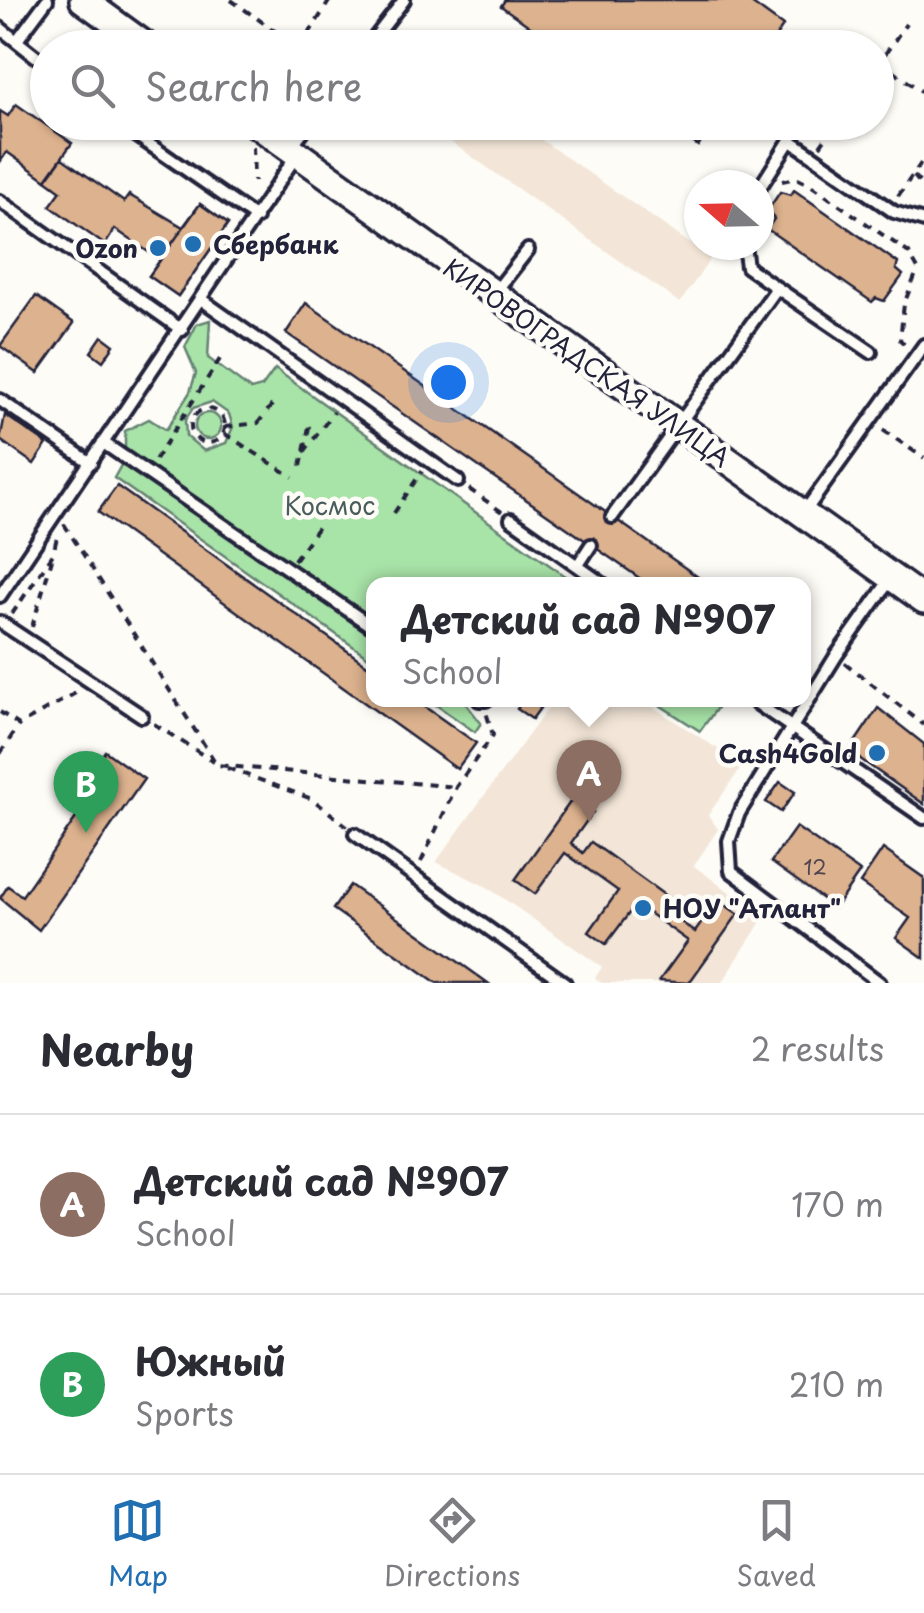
<!DOCTYPE html>
<html lang="en">
<head>
<meta charset="utf-8">
<style>
  :root { --surface:#fff; --page:#f2f2f3; --text:#2b2b33; --muted:#7c7c81; --line:#e1e1e2; --accent:#1f6fb2 }
  body { margin:0; font-family:"Playpen Sans",sans-serif; background:var(--page); color:var(--text) }
  .compass { position:absolute; left:684px; top:170px; width:90px; height:90px; border-radius:50%; background:var(--surface); box-shadow:0 2px 8px #0004; rotate:290deg }
  .you { position:absolute; left:448px; top:382px; width:35px; height:35px; margin:-25px; border:8px solid #fff; border-radius:50%; background:#1a73e8; box-shadow:0 0 0 15px #1a73e833 }
  .badge { display:grid; place-items:center; width:65px; height:65px; border-radius:50%; background:var(--accent); color:#fff; font-size:32px; font-weight:700 }
  .pin { position:absolute; translate:-50% -82px; filter:drop-shadow(0 2px 5px #0008) }
  .pin::after { content:''; position:absolute; top:52px; width:35px; height:30px; background:inherit; clip-path:polygon(0 0,100% 0,50% 100%) }
  .popup { position:absolute; left:366px; top:577px; width:445px; height:130px; box-sizing:border-box; display:grid; place-content:center; border-radius:20px; background:var(--surface); filter:drop-shadow(0 2px 8px #0005); font-size:32px; white-space:nowrap; color:var(--muted) }
  .popup b { font-size:38px; color:var(--text) }
  .popup::after { content:''; position:absolute; left:50%; top:100%; margin-left:-20px; border:20px solid transparent; border-top-color:var(--surface) }
  .list { margin:0; padding:0; list-style:none }
  h2 { display:flex; justify-content:space-between; align-items:center; height:130px; margin:0; padding:0 40px; font-size:42px }
  h2 small { font-size:32px; font-weight:400; color:var(--muted) }
  .list li { display:grid; grid-template-columns:65px 1fr auto; gap:30px; align-items:center; box-sizing:border-box; height:180px; padding:0 40px; border-top:2px solid var(--line) }
  .list b { display:block; font-size:38px; white-space:nowrap }
  .list p { margin:0; font-size:32px; white-space:nowrap; color:var(--muted) }
  .list em { font-size:32px; font-style:normal; color:var(--muted) }
  .icon { flex:none; width:55px; height:55px; fill:none; stroke:currentColor; stroke-width:2; stroke-linecap:round; stroke-linejoin:round }
  .map { position:relative; flex:none; width:924px; height:983px; overflow:hidden }
  .search { position:absolute; background:var(--surface); box-shadow:0 2px 8px #0004; left:30px; right:30px; top:30px; height:110px; display:flex; align-items:center; gap:25px; box-sizing:border-box; padding:0 35px; border-radius:55px; color:var(--muted); font-size:38px }
  .sheet { height:490px; background:var(--surface) }
  nav { display:flex; justify-content:space-around; align-items:center; box-sizing:border-box; height:140px; border-top:2px solid var(--line); background:var(--surface); font-size:28px; color:var(--muted) }
  nav a { display:grid; justify-items:center; gap:5px }
  nav .on { color:var(--accent) }
  .map>svg:first-child { display:block }
  .built { fill:#f3e6d8 }
  .green { fill:#a8e3a8; stroke:#658272; stroke-width:2.5; fill-rule:evenodd }
  .building { fill:#ddb28e; stroke:#22223b; stroke-width:2.5 }
  .lines { fill:none; stroke-linecap:round; stroke-linejoin:round }
  .service-casing { stroke:#22223b; stroke-width:18 }
  .tertiary-casing { stroke:#22223b; stroke-width:32 }
  .path { stroke:#22223b; stroke-width:4; stroke-dasharray:8 8; stroke-linecap:butt }
  .service { stroke:#fdfcf7; stroke-width:10 }
  .tertiary { stroke:#fdfcf7; stroke-width:25 }
  .poi-dot { fill:#1f6fb2; stroke:#fdfcf7; stroke-width:4 }
  .labels { text-anchor:middle; dominant-baseline:central; stroke-width:9; stroke-linejoin:round; paint-order:stroke }
  .number-label { font-size:20px; fill:#514650 }
  .poi-label { font-size:25px; font-weight:bold; fill:#22223b; stroke:#fdfcf7; text-anchor:start }
  .street-label { font-size:25px; fill:#22223b; stroke:#fdfcf7 }
  .park-label { font-size:25px; fill:#4a5c5c; stroke:#fdfcf7 }
</style>
</head>
<body>
<div class="map">
<svg width="924" height="983" viewBox="0 0 924 983">
  <rect width="100%" height="100%" fill="#fdfcf7"/>
  <filter id="ink" filterUnits="userSpaceOnUse"><feTurbulence type="fractalNoise" baseFrequency=".01" numOctaves="2"/><feDisplacementMap in="SourceGraphic" scale="20" xChannelSelector="R" yChannelSelector="G"/><feConvolveMatrix kernelMatrix="1 2 1 2 8 2 1 2 1" color-interpolation-filters="sRGB"/></filter>
  <g filter="url(#ink)">
    <g class="built">
      <polygon points="424,123 517,123 711,258 680,303"/>
      <polygon points="554,700 642,700 743,765 708,815 718,829 694,866 764,917 722,983 602,983 595,978 602,967 487,887 436,862"/>
    </g>
    <g class="green">
      <path d="M210,320l-2,38 43,32 11,-3 13,-18 301,215h-202v77l-260,-183 11,-20v-27l24,-12 17,11 24,-38 6,-19 -11,-26 12,-23zM212,402l17,12 4,13 -7,16 -22,8 -18,-15 -1,-16 8,-12z"/>
      <circle cx="208" cy="426" r="13"/>
      <polygon points="429,700 463,700 481,723 475,732"/>
      <polygon points="652,700 705,700 717,708 700,731"/>
    </g>
    <g class="building">
      <polygon points="505,0 747,0 783,26 768,48 560,48 501,6"/>
      <polygon points="16,104 72,143 46,180 7,152 0,162 0,111 8,116"/>
      <polygon points="665,122 715,122 698,146"/>
      <polygon points="62,158 124,202 129,195 183,227 200,204 228,224 178,296 149,276 160,260 115,229 105,245 50,206 61,191 46,180"/>
      <polygon points="794,190 898,263 896,269 903,275 884,301 876,298 872,302 767,229 774,219 768,210 780,192 791,195"/>
      <polygon points="200,204 228,224 178,296 149,276"/>
      <polygon points="36,296 74,323 38,373 0,346"/>
      <polygon points="306,303 527,457 708,584 648,584 286,333"/>
      <polygon points="102,336 114,345 103,361 91,352"/>
      <polygon points="5,415 47,444 34,464 0,440"/>
      <polygon points="117,486 374,670 374,700 415,700 476,743 457,769 98,512"/>
      <polygon points="523,700 546,700 532,719 517,709"/>
      <polygon points="878,708 924,744 924,804 849,751"/>
      <polygon points="105,751 144,779 39,930 0,898 8,886 22,896 107,773 95,765"/>
      <polygon points="780,782 795,792 781,812 766,802"/>
      <polygon points="573,798 593,812 571,843 583,853 591,842 688,912 681,922 695,932 718,900 738,914 689,983 659,981 688,941 636,904 606,944 589,932 618,891 565,853 535,894 515,880"/>
      <polygon points="796,827 860,872 835,908 771,862"/>
      <polygon points="883,849 924,878 924,958 896,938 910,918 860,883"/>
      <polygon points="350,885 390,913 488,983 437,983 333,909"/>
    </g>
    <g class="lines">
      <g class="service-casing">
        <g id="service">
          <polyline points="0,28 48,66"/>
          <polyline points="18,39 47,0"/>
          <polyline points="367,48 404,0"/>
          <polyline points="117,122 256,218"/>
          <polyline points="290,148 310,122"/>
          <polyline points="759,189 790,140 894,212 924,221"/>
          <polyline points="0,201 182,330"/>
          <polyline points="777,288 871,352"/>
          <polyline points="496,291 528,250"/>
          <polyline points="202,300 458,481"/>
          <polyline points="0,400 91,463"/>
          <polyline points="105,444 374,628"/>
          <polyline points="803,514 924,345"/>
          <polyline points="612,517 777,288 747,267 744,245"/>
          <polyline points="511,519 603,584"/>
          <polyline points="578,565 591,545"/>
          <polyline points="0,596 296,156"/>
          <polyline points="0,622 142,716"/>
          <polyline points="479,700 486,700"/>
          <polyline points="752,700 924,818"/>
          <polyline points="355,834 565,983"/>
          <polyline points="880,983 731,871 729,841 739,813 836,656 892,577"/>
        </g>
      </g>
      <g class="tertiary-casing">
        <g id="tertiary">
          <polyline points="83,0 149,48"/>
          <polyline points="253,122 924,600"/>
        </g>
      </g>
      <g class="path">
        <polyline points="231,0 299,48"/>
        <polyline points="300,48 330,0"/>
        <polyline points="880,62 924,93"/>
        <polyline points="876,67 906,24"/>
        <polyline points="820,146 837,122"/>
        <polyline points="253,147 254,181"/>
        <polyline points="914,176 924,188"/>
        <polyline points="782,181 796,178 812,186 909,253 918,269 904,304 900,340 906,345"/>
        <polyline points="898,196 924,159"/>
        <circle cx="208" cy="426" r="17"/>
        <polyline points="225,427 258,423 272,405"/>
        <polyline points="883,430 924,458"/>
        <polyline points="225,434 293,477"/>
        <polyline points="304,452 334,412"/>
        <polyline points="155,460 220,359"/>
        <polyline points="301,466 309,427 305,422"/>
        <polyline points="469,489 502,512"/>
        <polyline points="394,513 422,471"/>
        <polyline points="64,524 217,765 456,787"/>
        <polyline points="294,560 318,527"/>
        <polyline points="12,614 53,554 57,537"/>
        <polyline points="32,627 52,559"/>
        <polyline points="845,663 924,725"/>
        <polyline points="0,712 19,725 81,690"/>
        <polyline points="154,724 214,762"/>
        <polyline points="0,754 19,725"/>
        <polyline points="227,768 312,799 347,826"/>
        <polyline points="421,862 456,787 493,735 486,712"/>
      </g>
      <use href="#service" class="service"/>
      <use href="#tertiary" class="tertiary"/>
    </g>
  </g>
  <g class="poi-dot">
    <circle cx="193" cy="244" r="10"/>
    <circle cx="158" cy="248" r="10"/>
    <circle cx="877" cy="753" r="10"/>
    <circle cx="643" cy="908" r="10"/>
  </g>
  <g class="labels">
    <g class="number-label">
      <text x="815" y="867">12</text>
    </g>
    <g class="poi-label">
      <text x="213" y="244">Сбербанк</text>
      <text x="138" y="248" text-anchor="end">Ozon</text>
      <text x="857" y="753" text-anchor="end">Cash4Gold</text>
      <text x="663" y="908">НОУ "Атлант"</text>
    </g>
    <g class="street-label">
      <text transform="translate(587 362) rotate(35)">КИРОВОГРАДСКАЯ УЛИЦА</text>
    </g>
    <g class="park-label">
      <text x="330" y="505">Космос</text>
    </g>
  </g>
</svg>
<svg class="compass" viewBox="-18 -18 36 36"><path d="M0-13l5 13h-10z" fill="#e53935"/><path d="M0 13l5-13h-10z" fill="#7c7c81"/></svg>
<div class="you"></div>
<div class="pin badge" style="left:589px;top:822px;background:#8d6e63">A</div>
<div class="popup"><b>Детский сад №907</b>School</div>
<div class="pin badge" style="left:86px;top:833px;background:#2e9e5b">B</div>
<div class="search"><svg class="icon" aria-label="search" viewBox="0 0 24 24"><circle cx="10" cy="10" r="6"/><path d="M15 15l6 6"/></svg>Search here</div>
</div>
<section class="sheet">
<h2>Nearby<small>2 results</small></h2>
<ul class="list">
<li><span class="badge" style="background:#8d6e63">A</span><div><b>Детский сад №907</b><p>School</p></div><em>170 m</em></li>
<li><span class="badge" style="background:#2e9e5b">B</span><div><b>Южный</b><p>Sports</p></div><em>210 m</em></li>
</ul>
</section>
<nav>
<a class="on"><svg class="icon" aria-label="map" viewBox="0 0 24 24"><path d="M3 6l6-2 6 2 6-2v14l-6 2-6-2-6 2zM9 4v14M15 6v14"/></svg>Map</a>
<a><svg class="icon" aria-label="directions" viewBox="0 0 24 24"><path d="M12 3l9 9-9 9-9-9zM9 14v-3h6M13 9l2 2-2 2"/></svg>Directions</a>
<a><svg class="icon" aria-label="saved" viewBox="0 0 24 24"><path d="M7 4h10v16l-5-4-5 4z"/></svg>Saved</a>
</nav>
</body>
</html>
